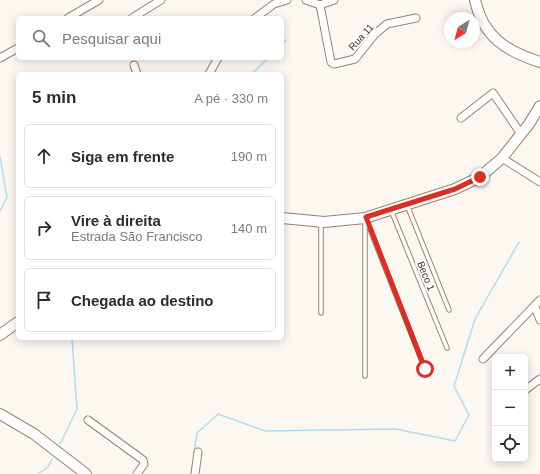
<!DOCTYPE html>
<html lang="pt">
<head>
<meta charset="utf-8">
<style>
  :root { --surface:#fff; --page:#f7f7f7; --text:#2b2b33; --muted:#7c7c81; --line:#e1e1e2 }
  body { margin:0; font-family:Arial,sans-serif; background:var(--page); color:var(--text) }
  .controls { position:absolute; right:12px; bottom:12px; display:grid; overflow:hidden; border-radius:6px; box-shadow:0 2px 10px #0003 }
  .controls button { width:36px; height:36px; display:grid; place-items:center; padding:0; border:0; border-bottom:1px solid var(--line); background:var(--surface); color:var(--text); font:20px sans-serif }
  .compass { position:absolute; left:444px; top:12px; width:36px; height:36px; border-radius:50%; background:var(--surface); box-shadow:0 2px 10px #0003; rotate:217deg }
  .stop { position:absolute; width:12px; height:12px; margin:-9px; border:3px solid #d93025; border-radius:50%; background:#fff }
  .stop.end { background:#d93025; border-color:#fff; box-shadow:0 1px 4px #0008 }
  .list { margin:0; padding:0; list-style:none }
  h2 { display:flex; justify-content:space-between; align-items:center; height:52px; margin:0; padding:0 16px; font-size:17px }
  h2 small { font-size:13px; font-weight:400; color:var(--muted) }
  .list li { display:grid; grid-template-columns:26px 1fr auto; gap:12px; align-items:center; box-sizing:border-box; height:64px; margin:0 8px 8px; padding:0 8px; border:1px solid var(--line); border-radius:6px }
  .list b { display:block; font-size:15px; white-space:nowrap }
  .list p { margin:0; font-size:13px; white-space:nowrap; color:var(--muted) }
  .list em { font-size:13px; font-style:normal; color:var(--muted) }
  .icon { flex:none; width:22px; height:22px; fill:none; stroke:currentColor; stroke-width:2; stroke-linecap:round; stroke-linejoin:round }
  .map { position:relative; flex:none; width:540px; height:474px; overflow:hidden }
  .search { position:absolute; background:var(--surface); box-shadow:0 2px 10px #0003; left:16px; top:16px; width:268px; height:44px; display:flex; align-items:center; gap:10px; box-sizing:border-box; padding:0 14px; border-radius:6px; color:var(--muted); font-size:15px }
  .panel { position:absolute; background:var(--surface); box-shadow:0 2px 10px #0003; left:16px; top:72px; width:268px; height:268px; border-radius:6px }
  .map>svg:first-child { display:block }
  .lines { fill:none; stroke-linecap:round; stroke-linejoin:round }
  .stream { stroke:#b1dbf1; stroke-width:1.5 }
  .lane-casing { stroke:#9a826c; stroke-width:5.5 }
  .street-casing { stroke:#9a826c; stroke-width:9 }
  .secondary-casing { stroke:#9a826c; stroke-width:12 }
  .lane { stroke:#fff; stroke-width:3.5 }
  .street { stroke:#fff; stroke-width:7 }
  .secondary { stroke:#fff; stroke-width:10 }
  .route { stroke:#d93025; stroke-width:5 }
  .labels { text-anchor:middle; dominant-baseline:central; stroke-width:4; stroke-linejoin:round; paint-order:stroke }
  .street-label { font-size:10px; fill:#3a3026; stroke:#fff }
</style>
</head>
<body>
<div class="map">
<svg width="540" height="474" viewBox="0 0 540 474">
  <rect width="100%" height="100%" fill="#fdf7f2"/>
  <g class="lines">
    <g class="stream">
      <polyline points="282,44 286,40"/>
      <polyline points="252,74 268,58"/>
      <polyline points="0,157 7,197 0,211"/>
      <polyline points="60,444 77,409 72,338"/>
      <polyline points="194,453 197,433 218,414 265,431 396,429 455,441 469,415 454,386 475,319 519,242"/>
      <polyline points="38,474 48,467 52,459"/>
      <polyline points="191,474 194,456"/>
    </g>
    <g class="lane-casing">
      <g id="lane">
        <polyline points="407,205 449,310"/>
        <polyline points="391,210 447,348"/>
        <polyline points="365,219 365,376"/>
        <polyline points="366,219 425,369"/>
        <polyline points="321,222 321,313"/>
      </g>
    </g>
    <g class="street-casing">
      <g id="street">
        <polyline points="306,0 320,5 334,0"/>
        <polyline points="320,5 331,62 334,64 355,59 375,34 387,24 416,18"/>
        <polyline points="68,18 99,0"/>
        <polyline points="132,18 161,0"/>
        <polyline points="255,18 274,4 287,0"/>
        <polyline points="0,58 18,48"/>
        <polyline points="134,65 137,74"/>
        <polyline points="209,74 218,58"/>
        <polyline points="461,118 493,93 521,134"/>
        <polyline points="502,158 540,182"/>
        <polyline points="535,307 540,320"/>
        <polyline points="483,359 540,300"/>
        <polyline points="525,390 540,379"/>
        <polyline points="88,420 143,460 144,464 137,474"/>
        <polyline points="195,474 198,452"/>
      </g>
    </g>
    <g class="secondary-casing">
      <g id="secondary">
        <path d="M475,0c8,37 31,51 65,62"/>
        <polyline points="282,218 324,222 365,218 455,189 480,177 502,158 529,124 540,106"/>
        <polyline points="0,335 18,322"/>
        <polyline points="0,414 34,434 86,474"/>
      </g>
    </g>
    <use href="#lane" class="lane"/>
    <use href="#street" class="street"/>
    <use href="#secondary" class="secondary"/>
  </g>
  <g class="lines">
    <polyline class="route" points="425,369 366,217 455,189 480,177"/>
  </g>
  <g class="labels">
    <g class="street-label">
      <text transform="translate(361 37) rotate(-48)">Rua 11</text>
      <text transform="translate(426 276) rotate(68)">Beco 1</text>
    </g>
  </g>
</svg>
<div class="controls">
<button>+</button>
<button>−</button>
<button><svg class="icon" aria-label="locate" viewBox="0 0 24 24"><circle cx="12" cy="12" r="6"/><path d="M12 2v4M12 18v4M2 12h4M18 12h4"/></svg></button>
</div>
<svg class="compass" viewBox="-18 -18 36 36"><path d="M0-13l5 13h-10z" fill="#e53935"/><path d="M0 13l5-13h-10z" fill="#7c7c81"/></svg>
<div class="stop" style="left:425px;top:369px"></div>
<div class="stop end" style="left:480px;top:177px"></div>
<div class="search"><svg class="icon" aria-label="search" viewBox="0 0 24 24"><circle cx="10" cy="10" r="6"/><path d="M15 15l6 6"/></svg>Pesquisar aqui</div>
<section class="panel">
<h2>5 min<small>A pé · 330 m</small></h2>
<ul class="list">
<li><svg class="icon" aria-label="ahead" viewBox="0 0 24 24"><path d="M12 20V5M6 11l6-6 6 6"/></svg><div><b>Siga em frente</b></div><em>190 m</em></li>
<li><svg class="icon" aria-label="right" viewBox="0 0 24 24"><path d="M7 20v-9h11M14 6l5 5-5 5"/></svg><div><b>Vire à direita</b><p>Estrada São Francisco</p></div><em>140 m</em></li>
<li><svg class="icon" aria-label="arrive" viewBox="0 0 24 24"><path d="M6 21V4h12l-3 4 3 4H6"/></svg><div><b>Chegada ao destino</b></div></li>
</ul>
</section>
</div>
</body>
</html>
